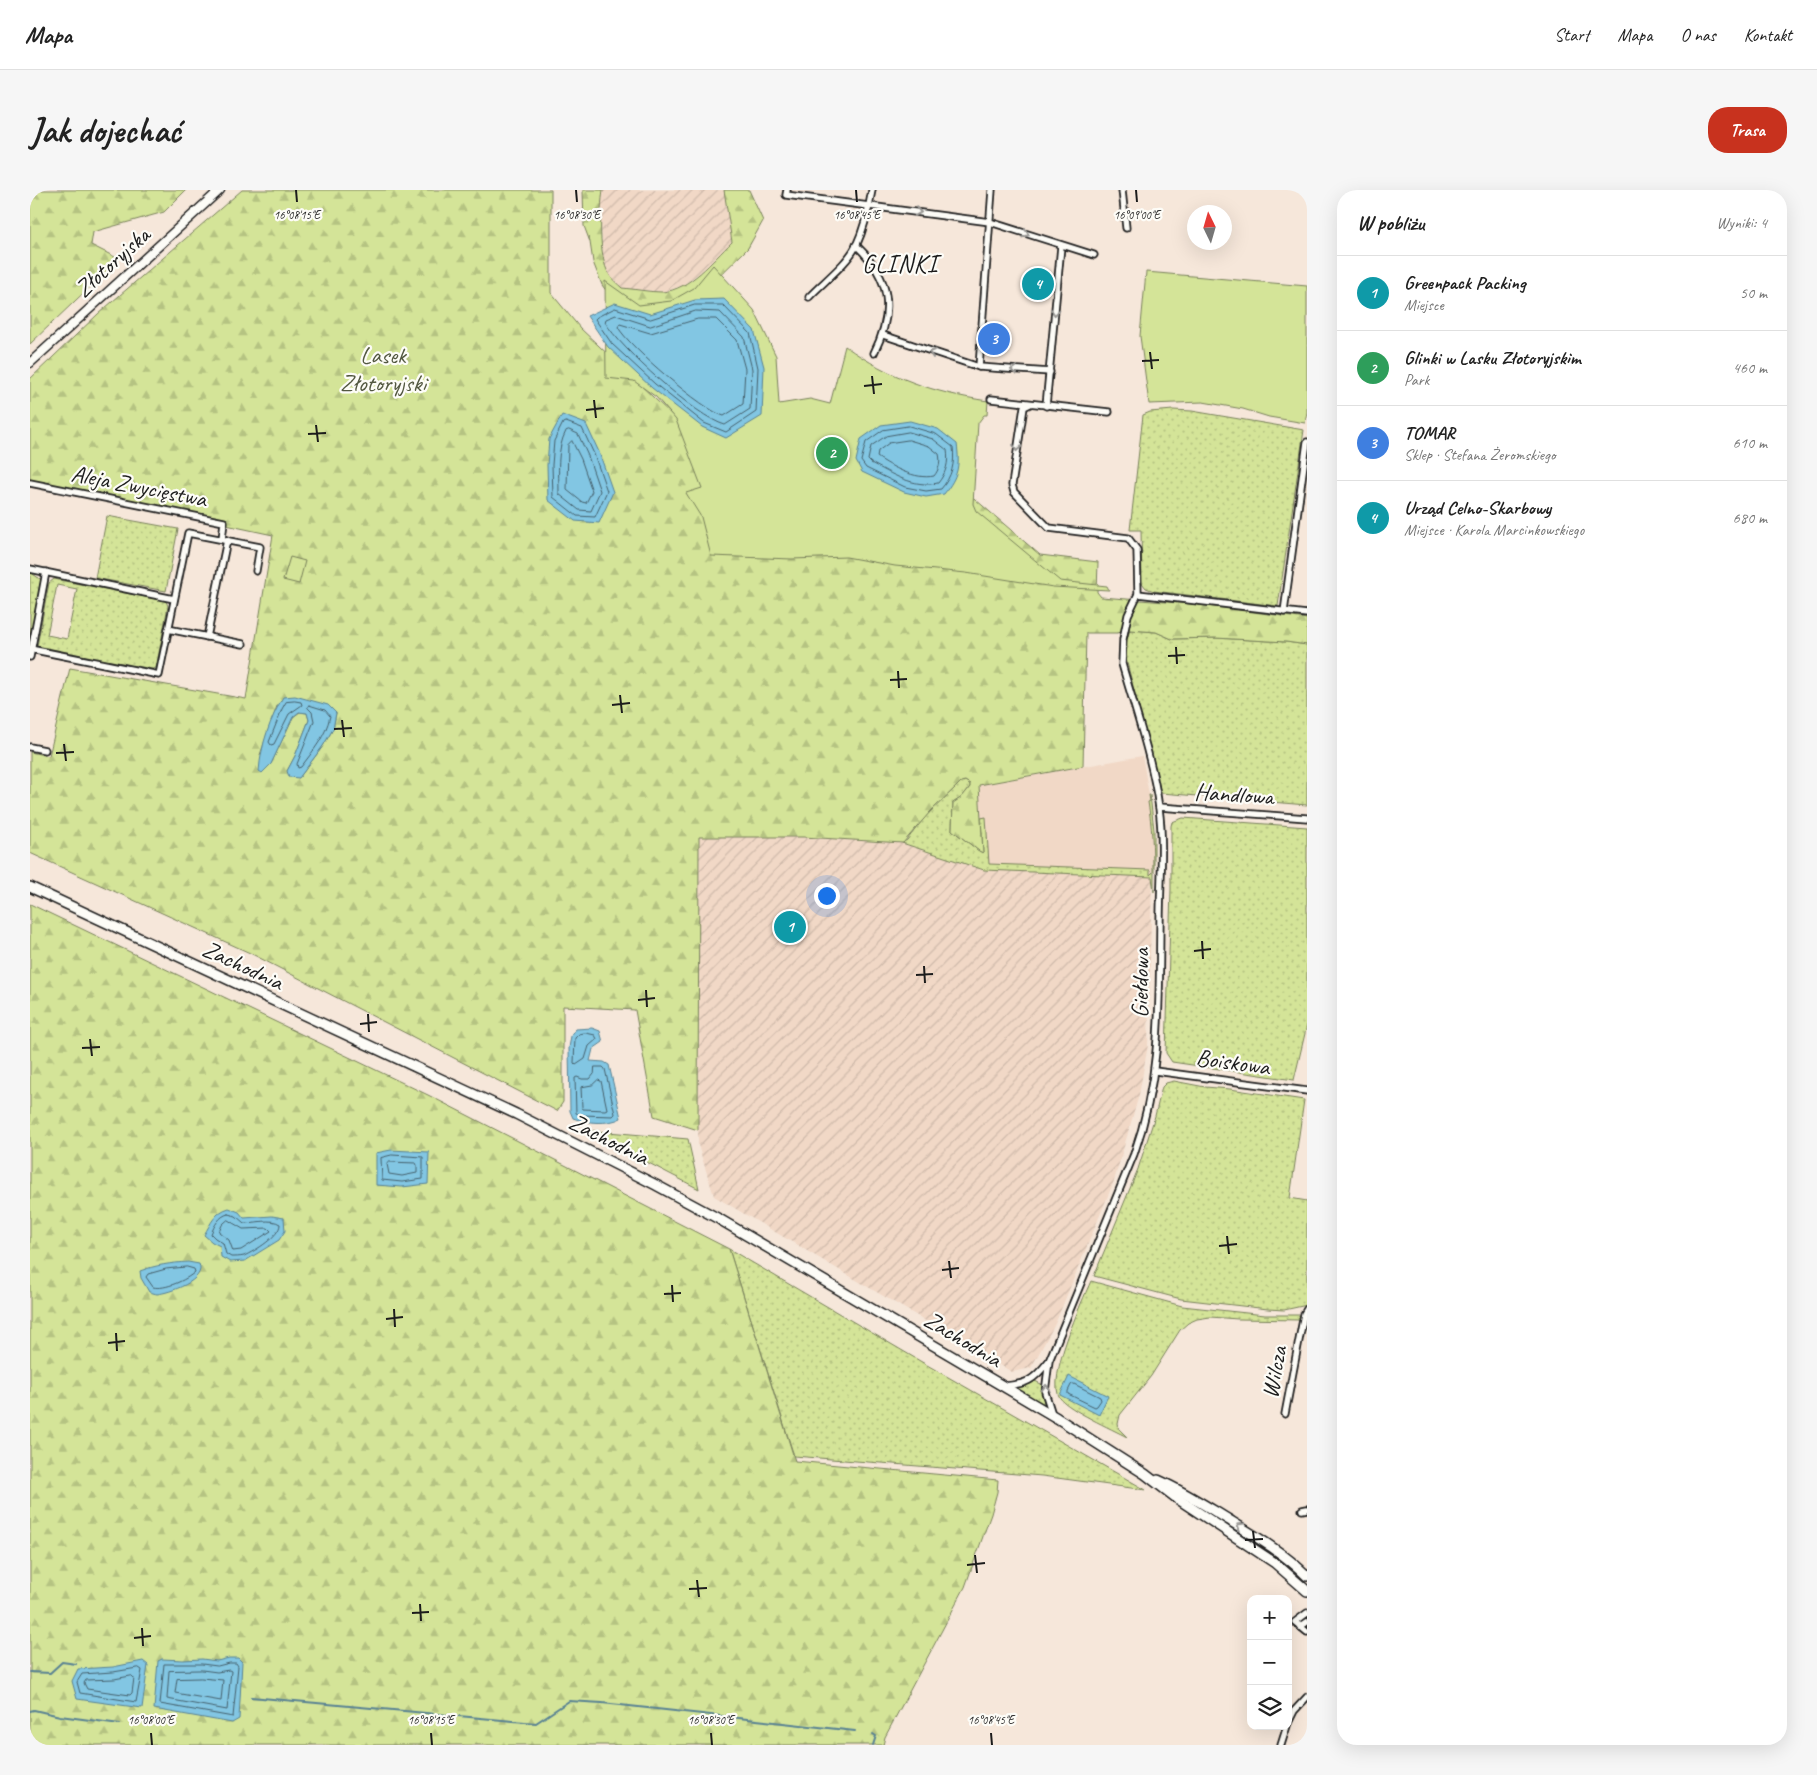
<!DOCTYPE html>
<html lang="pl">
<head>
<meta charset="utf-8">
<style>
  :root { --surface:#fff; --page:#f6f6f6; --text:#222; --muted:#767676; --line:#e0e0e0; --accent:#c8321e }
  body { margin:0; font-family:Caveat,sans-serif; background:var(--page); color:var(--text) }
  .controls { position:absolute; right:15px; bottom:15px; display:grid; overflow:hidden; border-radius:10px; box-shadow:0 5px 20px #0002 }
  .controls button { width:45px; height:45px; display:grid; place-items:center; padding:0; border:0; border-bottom:1px solid var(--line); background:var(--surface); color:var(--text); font:25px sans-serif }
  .compass { position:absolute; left:1157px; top:15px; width:45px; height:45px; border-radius:50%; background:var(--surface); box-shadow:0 5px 20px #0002; rotate:355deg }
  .you { position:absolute; left:796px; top:705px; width:18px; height:18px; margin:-12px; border:4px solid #fff; border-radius:50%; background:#1a73e8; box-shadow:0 0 0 8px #1a73e833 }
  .badge { display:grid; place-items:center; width:32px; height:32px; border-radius:50%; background:var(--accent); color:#fff; font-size:16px; font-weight:700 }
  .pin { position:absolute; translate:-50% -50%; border:2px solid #fff; box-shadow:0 1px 5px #0006 }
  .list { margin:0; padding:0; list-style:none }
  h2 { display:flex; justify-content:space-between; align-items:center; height:65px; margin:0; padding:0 20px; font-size:21px }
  h2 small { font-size:16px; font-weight:400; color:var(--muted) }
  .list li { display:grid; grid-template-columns:32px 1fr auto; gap:15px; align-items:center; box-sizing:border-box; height:75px; padding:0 20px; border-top:1px solid var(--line) }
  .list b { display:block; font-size:19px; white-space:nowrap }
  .list p { margin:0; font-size:16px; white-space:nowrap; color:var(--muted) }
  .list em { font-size:16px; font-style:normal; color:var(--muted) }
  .icon { flex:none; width:28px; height:28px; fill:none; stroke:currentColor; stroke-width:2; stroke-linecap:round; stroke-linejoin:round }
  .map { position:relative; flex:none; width:1277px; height:1555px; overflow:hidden; border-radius:20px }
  header { display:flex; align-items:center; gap:30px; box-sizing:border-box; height:70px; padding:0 25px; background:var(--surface); border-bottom:1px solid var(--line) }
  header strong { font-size:24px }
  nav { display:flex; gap:28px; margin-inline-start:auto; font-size:18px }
  .intro { display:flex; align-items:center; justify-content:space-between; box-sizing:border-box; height:120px; padding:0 30px }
  h1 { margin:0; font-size:35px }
  .button { padding:12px 22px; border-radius:20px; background:var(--accent); color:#fff; font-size:18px; font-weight:700 }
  main { display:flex; gap:30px; padding:0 30px }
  aside { flex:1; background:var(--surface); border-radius:20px; box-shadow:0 5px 20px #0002 }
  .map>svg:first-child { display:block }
  .built { fill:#f1d8c6 }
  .industrial { fill:url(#industrial-furrows) }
  .grass { fill:url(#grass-dots); stroke:#78805a; fill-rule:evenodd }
  .forest { fill:url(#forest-firs); stroke:#78805a; fill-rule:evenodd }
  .green { fill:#d4e498; stroke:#78805a }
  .water { fill:#82c6e3; stroke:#598293 }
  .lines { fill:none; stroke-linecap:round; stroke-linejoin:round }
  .shore { stroke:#45606c; stroke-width:1 }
  .stream { stroke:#598293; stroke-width:2 }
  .minor-casing { stroke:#1c1c1c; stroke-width:9 }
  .tertiary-casing { stroke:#1c1c1c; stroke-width:11 }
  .secondary-casing { stroke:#1c1c1c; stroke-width:12 }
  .minor { stroke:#fdfcf7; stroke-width:5.5 }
  .tertiary { stroke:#fdfcf7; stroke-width:8 }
  .secondary { stroke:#fdfcf7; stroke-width:9 }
  .oneway { stroke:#989794 }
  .ticks { fill:none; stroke:#1c1c1c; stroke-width:2 }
  .labels { text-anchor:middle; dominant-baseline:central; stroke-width:4.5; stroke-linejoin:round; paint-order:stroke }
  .street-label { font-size:24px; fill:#1c1c1c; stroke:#fdfcf7 }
  .park-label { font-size:24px; fill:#535841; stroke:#fdfcf7 }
  .neighbourhood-label { font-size:25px; letter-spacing:1px; fill:#1c1c1c; stroke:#fdfcf7 }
  .ticks-label { font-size:12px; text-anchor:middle; fill:#1c1c1c; stroke:#fdfcf7; stroke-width:4.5; stroke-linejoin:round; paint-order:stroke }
</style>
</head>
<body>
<header>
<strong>Mapa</strong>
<nav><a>Start</a><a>Mapa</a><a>O nas</a><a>Kontakt</a></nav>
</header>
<div class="intro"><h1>Jak dojechać</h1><a class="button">Trasa</a></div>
<main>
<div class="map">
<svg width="1277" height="1555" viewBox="0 0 1277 1555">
  <defs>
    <pattern id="industrial-furrows" width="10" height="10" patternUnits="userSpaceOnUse" patternTransform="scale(1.25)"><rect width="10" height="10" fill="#f1d8c6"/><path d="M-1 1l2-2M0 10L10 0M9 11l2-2" fill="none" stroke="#ceb9aa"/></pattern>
    <pattern id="grass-dots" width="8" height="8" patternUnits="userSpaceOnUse" patternTransform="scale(1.25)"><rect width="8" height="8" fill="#d4e498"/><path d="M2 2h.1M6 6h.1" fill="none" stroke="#b5c382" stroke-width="1.8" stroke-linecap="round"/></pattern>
    <pattern id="forest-firs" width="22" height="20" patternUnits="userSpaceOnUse" patternTransform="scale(1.25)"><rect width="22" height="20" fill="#d4e498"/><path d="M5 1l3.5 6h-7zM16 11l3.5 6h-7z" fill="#b5c382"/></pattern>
  </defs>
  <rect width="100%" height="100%" fill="#f6e7da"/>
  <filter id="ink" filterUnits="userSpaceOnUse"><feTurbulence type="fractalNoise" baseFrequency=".02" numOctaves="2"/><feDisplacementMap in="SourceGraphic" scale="10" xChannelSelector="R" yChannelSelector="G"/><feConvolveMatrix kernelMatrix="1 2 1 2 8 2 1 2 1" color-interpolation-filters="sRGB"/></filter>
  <g filter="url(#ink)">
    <polygon class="built" points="1112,566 1122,621 1123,687 954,679 949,595"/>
    <g class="industrial">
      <polygon points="573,0 694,0 702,52 671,82 652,96 633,102 592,98 579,85 573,71 570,18"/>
      <polygon points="669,647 773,647 872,653 954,680 1122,687 1118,855 1109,905 1084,991 1025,1134 1001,1178 982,1182 684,1006 668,955"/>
    </g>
    <g class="grass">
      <polygon points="1143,220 1162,221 1274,240 1248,416 1124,401 1116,398 1112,393 1111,340 1100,340 1113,225 1120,222"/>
      <polygon points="77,326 148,339 136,401 65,388"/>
      <polygon points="0,382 13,391 0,452"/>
      <path d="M24,389l112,22 2,5 -12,62 -4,1 -115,-23 12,-63zM27,395l20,4 -10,50 -20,-4z"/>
      <polygon points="1100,440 1126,442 1142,449 1185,448 1256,452 1277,455 1277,615 1131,603 1096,469 1096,452"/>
      <path d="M935,591l5,3v3l-8,10 -9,6 -1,27 27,21 4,2 -2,-35 5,-1 3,47 161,6v5l3,-3c0,-24 -1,-46 -5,-70l2,-1 -1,-6h1l4,35v62l-2,-15 -168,-7 -82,-27 5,-3 17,-22 37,-36z"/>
      <polygon points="1153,628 1277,637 1277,835 1264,890 1142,872 1136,863 1141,699 1141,636 1142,632"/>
      <polygon points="1144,891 1175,897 1200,899 1274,910 1260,1008 1277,1011 1277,1115 1254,1120 1238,1119 1151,1109 1064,1086 1108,979 1125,926 1132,897 1136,893"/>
      <polygon points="555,940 658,949 669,999"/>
      <polygon points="699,1059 890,1171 1116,1300 1012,1286 764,1266"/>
      <path d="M1061,1091l91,25 83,9h35l-1,5 -61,-1 -28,-2 -13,2 -9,4 -8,7 -29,46 -31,39 -2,9 1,5 8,8c-15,-8 -58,-27 -67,-39 -14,-19 22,-97 31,-117z"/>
      <polygon points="1005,1191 1013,1195 1012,1203 1015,1217 985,1198 995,1196"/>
    </g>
    <g class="forest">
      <polygon points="0,0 156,0 134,22 63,42 61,55 89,69 0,154"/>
      <path d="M212,0h309v103l29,35 129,122 245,31 86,74 58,7 -1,30 4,5 90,7 116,15v26l-21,-3 -71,-4 -43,1 -16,-7 -26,-2 -13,3h-31l-3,133 -104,19 4,68 -4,-2 -27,-21 1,-27 9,-6 8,-10v-3l-5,-3 -4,1 -31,30 -27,31 -100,-6h-104l-1,293 -44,-14 -19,-106 -72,-4v96l-6,9 -307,-158 -220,-100v-101l19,4 21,-88 176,31 27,-164 -243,-52v-104l68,-65zM247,516l59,7 -3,16 -10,17 -24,32 -12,-7 8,-15 14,-36 -2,-7 -7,-1 -7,5 -22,47 -11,-9z"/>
      <path d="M553,0h20c-3,20 -5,67 6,84 3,6 9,10 13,14 13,1 27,4 40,4 28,-2 51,-32 70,-50l-8,-52h25l14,31 -15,27 -53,52 -45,14 -35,-11 -13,-18 -9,-23 -3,-20 -6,-16z"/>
      <polygon points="0,714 398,905 699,1059 765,1271 968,1290 967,1302 961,1324 935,1397 855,1547 853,1555 0,1555"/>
    </g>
    <g class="green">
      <path d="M683,75l41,45 22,46 3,48 31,-5 20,5 15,-58c45,32 89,47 143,55l-1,14h-3l-6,8 -5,81 3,7 84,70 47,5 2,4 -56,-3 -87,-14 -71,-7 -49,-9 -54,2 -81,-3 -10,-39 -15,-24 16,-5 -26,-68 -20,-23 -22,-16 -28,-3 -1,-97 34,24 32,-4 23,-13z"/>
      <polygon points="1116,82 1277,96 1277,222 1275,233 1239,227 1213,219 1173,212 1119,214 1110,146"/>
      <polygon points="260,367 275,371 269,394 253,390"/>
    </g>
    <g class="water">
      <polygon points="694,109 724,140 734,177 732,226 696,248 672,237 622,198 578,157 557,126 585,113 620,124 665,110"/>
      <polygon points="532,225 556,234 569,262 583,302 569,333 545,331 518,310 517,275 519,249"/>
      <path d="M880,231l28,8 19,15c3,23 1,32 -13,50l-18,3 -22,-5 -42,-20 -6,-11 5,-22 20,-14z"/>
      <path d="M265,506l33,9 8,8 -3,16 -10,17 -24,32 -10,-1 -2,-6 8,-15 14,-36 -2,-7 -8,-1 -6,5 -22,47 -9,9 -3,-2c2,-26 11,-52 24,-74z"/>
      <path d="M562,838l8,3 3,11 -10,7 -3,12 14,1 5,3 12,53c-12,7 -36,5 -48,0l-3,-7 -1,-63 2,-12 5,-7z"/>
      <polygon points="361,960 399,962 398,994 372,997 346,995 346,963"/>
      <path d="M199,1018l10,4 5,6 28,-2 12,2 1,13 -6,9 -34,21 -15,1 -9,-5 -1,-11 -8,-4 -8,-7c7,-12 11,-23 25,-27z"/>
      <path d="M158,1072l11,2c8,16 -30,29 -42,30 -1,0 -7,-2 -8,-2l-8,-14 -1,-7c16,-6 31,-8 48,-9z"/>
      <polygon points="1039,1186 1078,1206 1069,1225 1030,1205"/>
      <polygon points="199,1468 208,1468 212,1472 209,1529 202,1533 124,1519 128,1471 132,1469 153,1470 172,1469 187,1471"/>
      <polygon points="113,1471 118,1475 112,1518 47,1509 42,1491 48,1479 83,1477"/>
    </g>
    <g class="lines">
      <g class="shore">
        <polygon points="665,115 693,115 720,143 728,178 726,222 696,242 674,233 625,194 582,154 565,129 567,127 585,118 620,129"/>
        <path d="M666,121l24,1 24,25 8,32 -2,40 -25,16c-29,-8 -105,-77 -120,-103l1,-3 10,-4 34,11z"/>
        <path d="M668,129h18l21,21 8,29 -2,35 -19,12c-20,-5 -96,-70 -106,-89l2,-3 30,9z"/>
        <polygon points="536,232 552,238 564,264 577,301 565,327 547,326 523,307 522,275 524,251 533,233"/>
        <path d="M879,236l27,8 17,13c2,17 -1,29 -12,42l-15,2 -21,-4 -39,-19 -5,-7 5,-19 17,-12z"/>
        <path d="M539,240l9,4 10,22 12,35 -9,20 -12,-1 -20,-16c0,-22 -3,-44 7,-63z"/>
        <path d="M879,242l24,7 14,11c2,13 -1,23 -9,33 -25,5 -46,-9 -67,-20l-3,-3 3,-14 15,-10z"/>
        <path d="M879,250l20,6 10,8c2,8 0,16 -5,22 -19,4 -42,-9 -57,-19l1,-6 11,-8z"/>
        <polygon points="542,251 551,269 562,301 556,313 552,312 537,300 538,255"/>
        <polygon points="265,511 271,512 272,515 259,524 244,554 241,555 239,552 252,519 256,512"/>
        <path d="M279,515l16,5 5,6c-4,20 -17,35 -29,51l-3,1 -1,-4 17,-43 -2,-9 -4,-4z"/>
        <polygon points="556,843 565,845 567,849 559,856 555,869 546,875 544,873 545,848 549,844"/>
        <polygon points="565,877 573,877 575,879 585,924 583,926 551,925 546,923 545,888 547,887 552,889 560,889 564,884"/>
        <polygon points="568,890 571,891 577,919 575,920 553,919 552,917 551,897 562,895"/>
        <polygon points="362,965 393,967 393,989 372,992 352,990 351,968"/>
        <polygon points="359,972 386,973 387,975 387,983 372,986 359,984 357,974"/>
        <path d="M198,1024l8,2 8,7c11,0 27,-5 36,1 0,12 -25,27 -36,32 -4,1 -9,1 -13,1l-5,-3 -3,-11 -8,-5 -4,-4c3,-8 8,-18 17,-20z"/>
        <polygon points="198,1030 213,1039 238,1038 241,1041 211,1060 203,1061 199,1050 189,1042 192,1035"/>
        <path d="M157,1077l7,2 1,3c-9,8 -30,18 -42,15l-7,-10 2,-3 18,-5z"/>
        <polygon points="1044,1194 1070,1207 1071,1210 1067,1216 1065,1217 1038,1204 1038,1201 1041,1195"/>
        <polygon points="200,1473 206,1473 208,1476 203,1527 130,1514 134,1474 172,1474 187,1476"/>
        <polygon points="109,1478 112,1480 106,1512 50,1503 47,1492 52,1484 83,1482"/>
        <polygon points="172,1480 187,1482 199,1480 201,1481 197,1520 137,1509 139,1481"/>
        <polygon points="102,1486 104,1488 102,1503 100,1505 57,1499 54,1493 56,1490 84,1489"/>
        <polygon points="171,1488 193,1490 191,1511 145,1503 147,1489"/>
      </g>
      <g class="stream">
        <polyline points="0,1482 20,1483 32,1472 46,1474"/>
        <polyline points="221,1507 506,1533 539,1511 572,1513 825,1541"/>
        <polyline points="0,1521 4,1520 30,1526 90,1534"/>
        <polyline points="843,1555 846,1546 843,1544"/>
      </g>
      <g class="minor-casing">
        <g id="minor">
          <polyline points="757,0 756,5 960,32 1064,65"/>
          <polyline points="1092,0 1096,38"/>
          <path d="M826,55c35,33 39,66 18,108"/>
          <path d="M779,107c14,-15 38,-33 47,-51 8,-17 13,-38 16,-56"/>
          <polyline points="853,145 949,177 1020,182"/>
          <polyline points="949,177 962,0"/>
          <polyline points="961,209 1079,222"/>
          <path d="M1000,214l-6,3 -12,78 2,7 35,36 79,10 9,12 1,44 -10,21 -5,24 -1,25c13,46 31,97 37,144 5,37 1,76 1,113 -1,82 2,154 -26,233l-85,207 -4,31 7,22"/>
          <polyline points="1016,216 1031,56"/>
          <polyline points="0,293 194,332 192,349"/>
          <polyline points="0,379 144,409"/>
          <polyline points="1108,404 1277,424"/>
          <polyline points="1254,422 1277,252"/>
          <polyline points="138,439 213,454"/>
          <polyline points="177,447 197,350"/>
          <polyline points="0,459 129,485 158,343 230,357 226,381"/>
          <polyline points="0,467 16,382"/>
          <polyline points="0,557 15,560"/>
          <polyline points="1129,617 1277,628"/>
          <polyline points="1125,881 1277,901"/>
          <path d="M974,1196c23,-2 29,-5 44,-24"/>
          <polyline points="1255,1224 1274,1124 1277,1119"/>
          <polyline points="1272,1320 1277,1319"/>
          <polyline points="1277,1423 1265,1432 1277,1442"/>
          <polyline points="1270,1437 1277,1432"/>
          <polyline points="1258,1533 1264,1521 1277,1507"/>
          <polyline points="1251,1555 1257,1536"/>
        </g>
      </g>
      <g class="tertiary-casing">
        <polyline id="tertiary" points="0,173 190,0"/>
      </g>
      <g class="secondary-casing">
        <g id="secondary">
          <polyline points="0,697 486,924 626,995 689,1029 1027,1228 1115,1284 1145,1307 1245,1373 1277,1401"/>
          <path d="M1128,1290c25,11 48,26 71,40 28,17 55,33 78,56"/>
        </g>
      </g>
      <use href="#minor" class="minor"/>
      <use href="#tertiary" class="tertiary"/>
      <use href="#secondary" class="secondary"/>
    </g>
    <defs><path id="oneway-chevron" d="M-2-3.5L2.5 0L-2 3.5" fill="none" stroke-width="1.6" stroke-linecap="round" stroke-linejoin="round" transform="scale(1.25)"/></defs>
    <g class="oneway">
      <use href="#oneway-chevron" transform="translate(888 22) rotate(8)"/>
      <use href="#oneway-chevron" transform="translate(996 44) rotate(18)"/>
      <use href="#oneway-chevron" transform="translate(1025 122) rotate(95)"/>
      <use href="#oneway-chevron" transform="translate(902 163) rotate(-162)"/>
      <use href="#oneway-chevron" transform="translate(984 180) rotate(-177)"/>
      <use href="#oneway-chevron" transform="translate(987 258) rotate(99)"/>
      <use href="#oneway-chevron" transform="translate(1016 1198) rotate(-89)"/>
      <use href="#oneway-chevron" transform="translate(1210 1336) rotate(-149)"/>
    </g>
  </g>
  <path class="ticks" d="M266,0l1,12M546,0l1,12M826,0l1,12M1106,0l1,12M1120,162l2,17M1112,171l17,-1M842,186l2,18M834,196l18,-2M564,210l2,18M556,220l18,-2M286,235l2,17M278,244l18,-1M1146,457l1,17M1138,466l17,-1M868,481l1,17M860,490l17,-1M590,505l2,18M582,515l18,-2M312,530l2,17M304,539l18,-1M34,554l2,17M26,563l18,-1M1172,751l1,18M1164,761l17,-2M894,776l1,17M886,785l17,-1M616,800l1,17M608,810l17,-2M338,824l1,18M330,834l17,-2M60,849l2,17M52,858l18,-1M1197,1046l2,18M1189,1056l18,-2M919,1071l2,17M912,1080l17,-2M642,1095l1,17M634,1104l17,-1M364,1119l1,18M356,1129l17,-2M86,1143l1,18M78,1153l17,-2M1223,1341l2,17M1215,1350l18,-1M945,1365l2,18M937,1375l18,-2M667,1390l2,17M659,1399l18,-1M390,1414l1,17M382,1423l17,-1M112,1438l1,18M104,1448l17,-2M121,1543l1,12M401,1543l1,12M681,1543l1,12M961,1543l1,12"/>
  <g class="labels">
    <g class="street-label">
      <text transform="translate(82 72) rotate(-42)">Złotoryjska</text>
      <text transform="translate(109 296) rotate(11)">Aleja Zwycięstwa</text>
      <text transform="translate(1204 604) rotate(4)">Handlowa</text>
      <text transform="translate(213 775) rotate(25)">Zachodnia</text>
      <text transform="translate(1110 793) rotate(-89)">Giełdowa</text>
      <text transform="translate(1203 872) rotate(8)">Boiskowa</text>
      <text transform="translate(579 949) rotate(27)">Zachodnia</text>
      <text transform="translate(933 1149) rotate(31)">Zachodnia</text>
      <text transform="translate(1244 1182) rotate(-79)">Wilcza</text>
    </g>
    <g class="park-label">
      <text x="353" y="165">Lasek<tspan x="353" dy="28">Złotoryjski</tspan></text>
    </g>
    <g class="neighbourhood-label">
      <text x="870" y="74">GLINKI</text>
    </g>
  </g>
  <g class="ticks-label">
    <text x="267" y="29">16°08'15"E</text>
    <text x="547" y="29">16°08'30"E</text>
    <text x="827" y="29">16°08'45"E</text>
    <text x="1107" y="29">16°09'00"E</text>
    <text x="121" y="1534">16°08'00"E</text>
    <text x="401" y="1534">16°08'15"E</text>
    <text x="681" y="1534">16°08'30"E</text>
    <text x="961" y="1534">16°08'45"E</text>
  </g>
</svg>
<div class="controls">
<button>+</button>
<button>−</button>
<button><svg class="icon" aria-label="layers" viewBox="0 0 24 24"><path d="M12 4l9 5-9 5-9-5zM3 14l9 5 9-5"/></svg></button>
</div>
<svg class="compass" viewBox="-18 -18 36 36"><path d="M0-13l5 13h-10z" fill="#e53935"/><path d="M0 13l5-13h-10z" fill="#767676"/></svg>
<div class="you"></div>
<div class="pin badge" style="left:760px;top:737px;background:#0f9aa8">1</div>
<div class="pin badge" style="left:802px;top:263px;background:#2e9e5b">2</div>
<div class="pin badge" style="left:964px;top:149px;background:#3f7fe0">3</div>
<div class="pin badge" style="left:1008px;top:94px;background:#0f9aa8">4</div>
</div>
<aside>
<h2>W pobliżu<small>Wyniki: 4</small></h2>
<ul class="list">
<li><span class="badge" style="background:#0f9aa8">1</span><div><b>Greenpack Packing</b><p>Miejsce</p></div><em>50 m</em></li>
<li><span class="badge" style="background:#2e9e5b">2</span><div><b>Glinki w Lasku Złotoryjskim</b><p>Park</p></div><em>460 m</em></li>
<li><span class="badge" style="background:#3f7fe0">3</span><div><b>TOMAR</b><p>Sklep · Stefana Żeromskiego</p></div><em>610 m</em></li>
<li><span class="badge" style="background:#0f9aa8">4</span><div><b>Urząd Celno-Skarbowy</b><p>Miejsce · Karola Marcinkowskiego</p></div><em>680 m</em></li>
</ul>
</aside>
</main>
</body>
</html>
